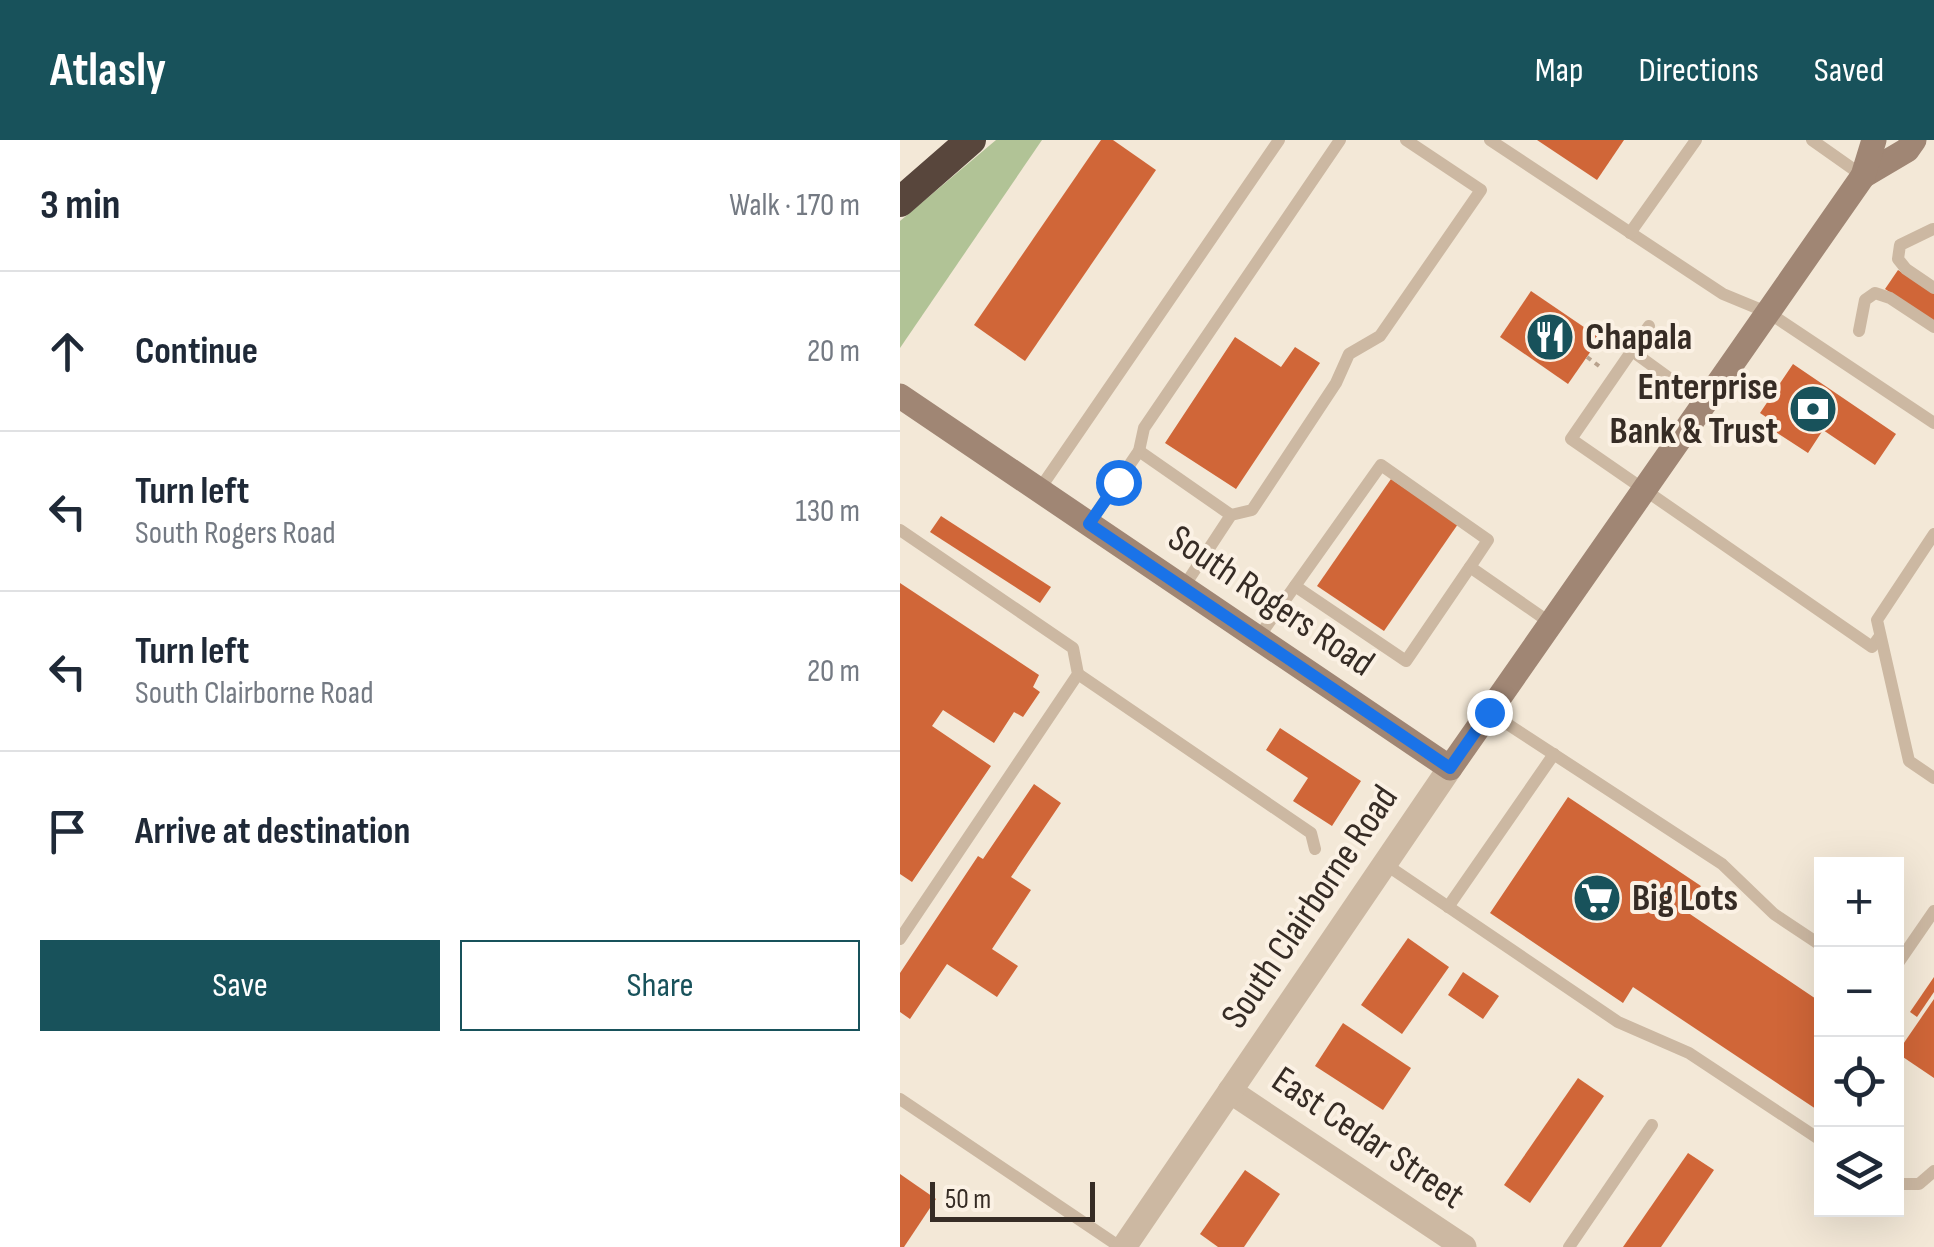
<!DOCTYPE html>
<html lang="en">
<head>
<meta charset="utf-8">
<style>
  :root { --surface:#fff; --page:#f6f6f7; --text:#1f2937; --muted:#747a83; --line:#e0e1e3; --accent:#18525b }
  body { margin:0; font-family:"Sofia Sans Condensed",sans-serif; background:var(--page); color:var(--text) }
  .controls { position:absolute; right:30px; bottom:30px; display:grid; overflow:hidden; border-radius:0px; box-shadow:0 10px 40px #0002 }
  .controls button { width:90px; height:90px; display:grid; place-items:center; padding:0; border:0; border-bottom:2px solid var(--line); background:var(--surface); color:var(--text); font:50px sans-serif }
  .scale { position:absolute; left:30px; bottom:25px; width:165px; box-sizing:border-box; padding-left:10px; border:5px solid #362c25; border-top:0; font-size:28px; line-height:35px; white-space:nowrap; color:#362c25; -webkit-text-stroke:8px #fbf1e4; paint-order:stroke }
  .stop { position:absolute; width:30px; height:30px; margin:-22px; border:8px solid #1a73e8; border-radius:50%; background:#fff }
  .stop.end { background:#1a73e8; border-color:#fff; box-shadow:0 2px 10px #0008 }
  .list { margin:0; padding:0; list-style:none }
  h2 { display:flex; justify-content:space-between; align-items:center; height:130px; margin:0; padding:0 40px; font-size:42px }
  h2 small { font-size:32px; font-weight:400; color:var(--muted) }
  .list li { display:grid; grid-template-columns:65px 1fr auto; gap:30px; align-items:center; box-sizing:border-box; height:160px; padding:0 40px; border-top:2px solid var(--line) }
  .list b { display:block; font-size:38px; white-space:nowrap }
  .list p { margin:0; font-size:32px; white-space:nowrap; color:var(--muted) }
  .list em { font-size:32px; font-style:normal; color:var(--muted) }
  .actions { display:flex; gap:20px; padding:30px 40px }
  .actions a { flex:1; padding:22px 0; border:2px solid var(--accent); border-radius:0px; text-align:center; font-size:35px; color:var(--accent) }
  .actions .main { background:var(--accent); color:#fff }
  .icon { flex:none; width:55px; height:55px; fill:none; stroke:currentColor; stroke-width:2; stroke-linecap:round; stroke-linejoin:round }
  .map { position:relative; flex:none; width:1034px; height:1107px; overflow:hidden }
  header { display:flex; align-items:center; gap:60px; box-sizing:border-box; height:140px; padding:0 50px; background:var(--accent); color:#fff }
  header strong { font-size:48px }
  nav { display:flex; gap:55px; margin-inline-start:auto; font-size:35px }
  main { display:flex }
  aside { flex:1; background:var(--surface) }
  .map>svg:first-child { display:block }
  .green { fill:#b1c396 }
  .building { fill:#d06638 }
  .lines { fill:none; stroke-linecap:round; stroke-linejoin:round }
  .path { stroke:#b8a28d; stroke-width:4; stroke-dasharray:5 5; stroke-linecap:butt }
  .service { stroke:#ccb8a2; stroke-width:12 }
  .minor { stroke:#ccb8a2; stroke-width:25 }
  .tertiary { stroke:#ccb8a2; stroke-width:25 }
  .secondary { stroke:#a08674; stroke-width:25 }
  .motorway { stroke:#58463c; stroke-width:30 }
  .route { stroke:#1a73e8; stroke-width:12 }
  .labels { text-anchor:middle; dominant-baseline:central; stroke-width:8; stroke-linejoin:round; paint-order:stroke }
  .poi-label { font-size:38px; font-weight:bold; fill:#362c25; stroke:#fbf1e4; text-anchor:start }
  .street-label { font-size:38px; fill:#362c25; stroke:#fbf1e4 }
</style>
</head>
<body>
<header>
<strong>Atlasly</strong>
<nav><a>Map</a><a>Directions</a><a>Saved</a></nav>
</header>
<main>
<aside>
<h2>3 min<small>Walk · 170 m</small></h2>
<ul class="list">
<li><svg class="icon" aria-label="ahead" viewBox="0 0 24 24"><path d="M12 20V5M6 11l6-6 6 6"/></svg><div><b>Continue</b></div><em>20 m</em></li>
<li><svg class="icon" aria-label="left" viewBox="0 0 24 24"><path d="M17 20v-9H6M10 6l-5 5 5 5"/></svg><div><b>Turn left</b><p>South Rogers Road</p></div><em>130 m</em></li>
<li><svg class="icon" aria-label="left" viewBox="0 0 24 24"><path d="M17 20v-9H6M10 6l-5 5 5 5"/></svg><div><b>Turn left</b><p>South Clairborne Road</p></div><em>20 m</em></li>
<li><svg class="icon" aria-label="arrive" viewBox="0 0 24 24"><path d="M6 21V4h12l-3 4 3 4H6"/></svg><div><b>Arrive at destination</b></div></li>
</ul>
<div class="actions"><a class="main">Save</a><a>Share</a></div>
</aside>
<div class="map">
<svg width="1034" height="1107" viewBox="0 0 1034 1107">
  <rect width="100%" height="100%" fill="#f3e8d7"/>
  <polygon class="green" points="96,0 142,0 0,208 0,81"/>
  <g class="building">
    <polygon points="201,0 213,0 256,30 125,221 74,185"/>
    <polygon points="637,0 724,0 697,40"/>
    <polygon points="998,130 1034,153 1034,181 985,149"/>
    <polygon points="631,151 700,198 668,244 600,197"/>
    <polygon points="335,197 381,227 395,207 420,223 336,349 265,303"/>
    <polygon points="893,224 996,294 975,325 923,290 908,313 868,287 872,281 860,273"/>
    <polygon points="491,339 558,384 484,491 417,446"/>
    <polygon points="41,376 151,447 140,463 30,392"/>
    <polygon points="0,443 139,535 133,547 140,552 123,577 114,572 94,603 43,570 32,586 91,626 12,742 0,734"/>
    <polygon points="380,588 461,641 432,686 393,661 408,638 366,610"/>
    <polygon points="134,644 161,663 111,737 131,750 92,809 118,826 97,857 47,824 10,879 0,872 0,833 78,716 83,719"/>
    <polygon points="668,657 801,746 784,770 922,863 922,973 733,847 723,863 590,773"/>
    <polygon points="508,798 549,827 502,894 461,865"/>
    <polygon points="563,832 599,856 583,879 548,855"/>
    <polygon points="1034,837 1034,852 1017,877 1010,872"/>
    <polygon points="1034,859 1034,938 997,913"/>
    <polygon points="443,883 511,928 483,970 415,926"/>
    <polygon points="678,938 704,956 630,1063 604,1045"/>
    <polygon points="788,1013 814,1030 761,1107 723,1107"/>
    <polygon points="345,1030 380,1054 344,1107 318,1107 300,1094"/>
    <polygon points="0,1034 36,1059 4,1107 0,1107"/>
  </g>
  <g class="lines">
    <polyline class="path" points="687,217 699,226"/>
    <g class="service">
      <polyline points="590,0 823,154 869,173 1034,283"/>
      <polyline points="912,0 963,36"/>
      <polyline points="1033,89 1000,105 998,119 1006,129 1034,148"/>
      <polyline points="730,93 796,0"/>
      <polyline points="749,186 671,299 972,507 980,496"/>
      <polyline points="959,191 965,160 975,153 990,158 1034,187"/>
      <polyline points="732,211 805,264"/>
      <polyline points="239,311 331,375"/>
      <polyline points="139,350 379,0"/>
      <polyline points="189,384 239,311 244,288 440,0"/>
      <polyline points="0,390 173,508 178,534 0,799"/>
      <polyline points="1034,394 977,480 1009,621 1034,638"/>
      <polyline points="395,446 506,521 570,427"/>
      <polyline points="283,448 331,375 352,370 436,243 449,214 480,196 581,50 506,0"/>
      <polyline points="358,498 481,325 588,400 570,427 652,484"/>
      <polyline points="178,534 411,693 415,709"/>
      <polyline points="589,572 822,724 874,774 922,806"/>
      <polyline points="485,724 718,882 789,913 922,1001"/>
      <polyline points="548,767 654,614"/>
      <polyline points="996,826 1034,771"/>
      <polyline points="0,959 220,1107"/>
      <polyline points="996,1044 1019,1044 1034,1031"/>
      <polyline points="669,1107 752,985"/>
    </g>
    <polyline class="minor" points="330,951 564,1107"/>
    <polyline class="tertiary" points="224,1107 550,628"/>
    <g class="secondary">
      <polyline points="963,36 1007,10 1014,0"/>
      <polyline points="0,256 550,628 963,36 974,0"/>
    </g>
    <polyline class="motorway" points="0,62 71,0"/>
  </g>
  <g class="lines">
    <polyline class="route" points="218,342 189,384 550,628 589,572"/>
  </g>
  <defs>
    <g id="restaurant-disc" transform="scale(2.5)"><circle r="9.5" fill="#18525b" stroke="#fbf1e4"/><path d="M-5-6h1v4h1v-4h1v4h1v-4h1v5L-1.5 .5V6h-2V.5L-5-1ZM5-6V6H3V1.5H1.5Q1.5-4 5-6Z" fill="#fff"/></g>
    <g id="bank-disc" transform="scale(2.5)"><circle r="9.5" fill="#18525b" stroke="#fbf1e4"/><path d="M-6-4H6V4H-6ZM0-2.3a2.3 2.3 0 1 0 0 4.6a2.3 2.3 0 1 0 0-4.6Z" fill="#fff"/></g>
    <g id="supermarket-disc" transform="scale(2.5)"><circle r="9.5" fill="#18525b" stroke="#fbf1e4"/><path d="M-6-5.5h2.5l.6 2H6L4.5 2H-2.5L-4.4-4H-6ZM-1.5 3.2a1.3 1.3 0 1 0 .1 0ZM3 3.2a1.3 1.3 0 1 0 .1 0Z" fill="#fff"/></g>
  </defs>
  <g fill-rule="evenodd">
    <use href="#restaurant-disc" x="650" y="197"/>
    <use href="#bank-disc" x="913" y="269"/>
    <use href="#supermarket-disc" x="697" y="758"/>
  </g>
  <g class="labels">
    <g class="poi-label">
      <text x="685" y="197">Chapala</text>
      <text x="878" y="247" text-anchor="end">Enterprise<tspan x="878" dy="44">Bank &amp; Trust</tspan></text>
      <text x="732" y="758">Big Lots</text>
    </g>
    <g class="street-label">
      <text transform="translate(371 461) rotate(34)">South Rogers Road</text>
      <text transform="translate(410 767) rotate(-56)">South Clairborne Road</text>
      <text transform="translate(468 998) rotate(34)">East Cedar Street</text>
    </g>
  </g>
</svg>
<div class="controls">
<button>+</button>
<button>−</button>
<button><svg class="icon" aria-label="locate" viewBox="0 0 24 24"><circle cx="12" cy="12" r="6"/><path d="M12 2v4M12 18v4M2 12h4M18 12h4"/></svg></button>
<button><svg class="icon" aria-label="layers" viewBox="0 0 24 24"><path d="M12 4l9 5-9 5-9-5zM3 14l9 5 9-5"/></svg></button>
</div>
<div class="scale">50 m</div>
<div class="stop" style="left:218px;top:342px"></div>
<div class="stop end" style="left:589px;top:572px"></div>
</div>
</main>
</body>
</html>
